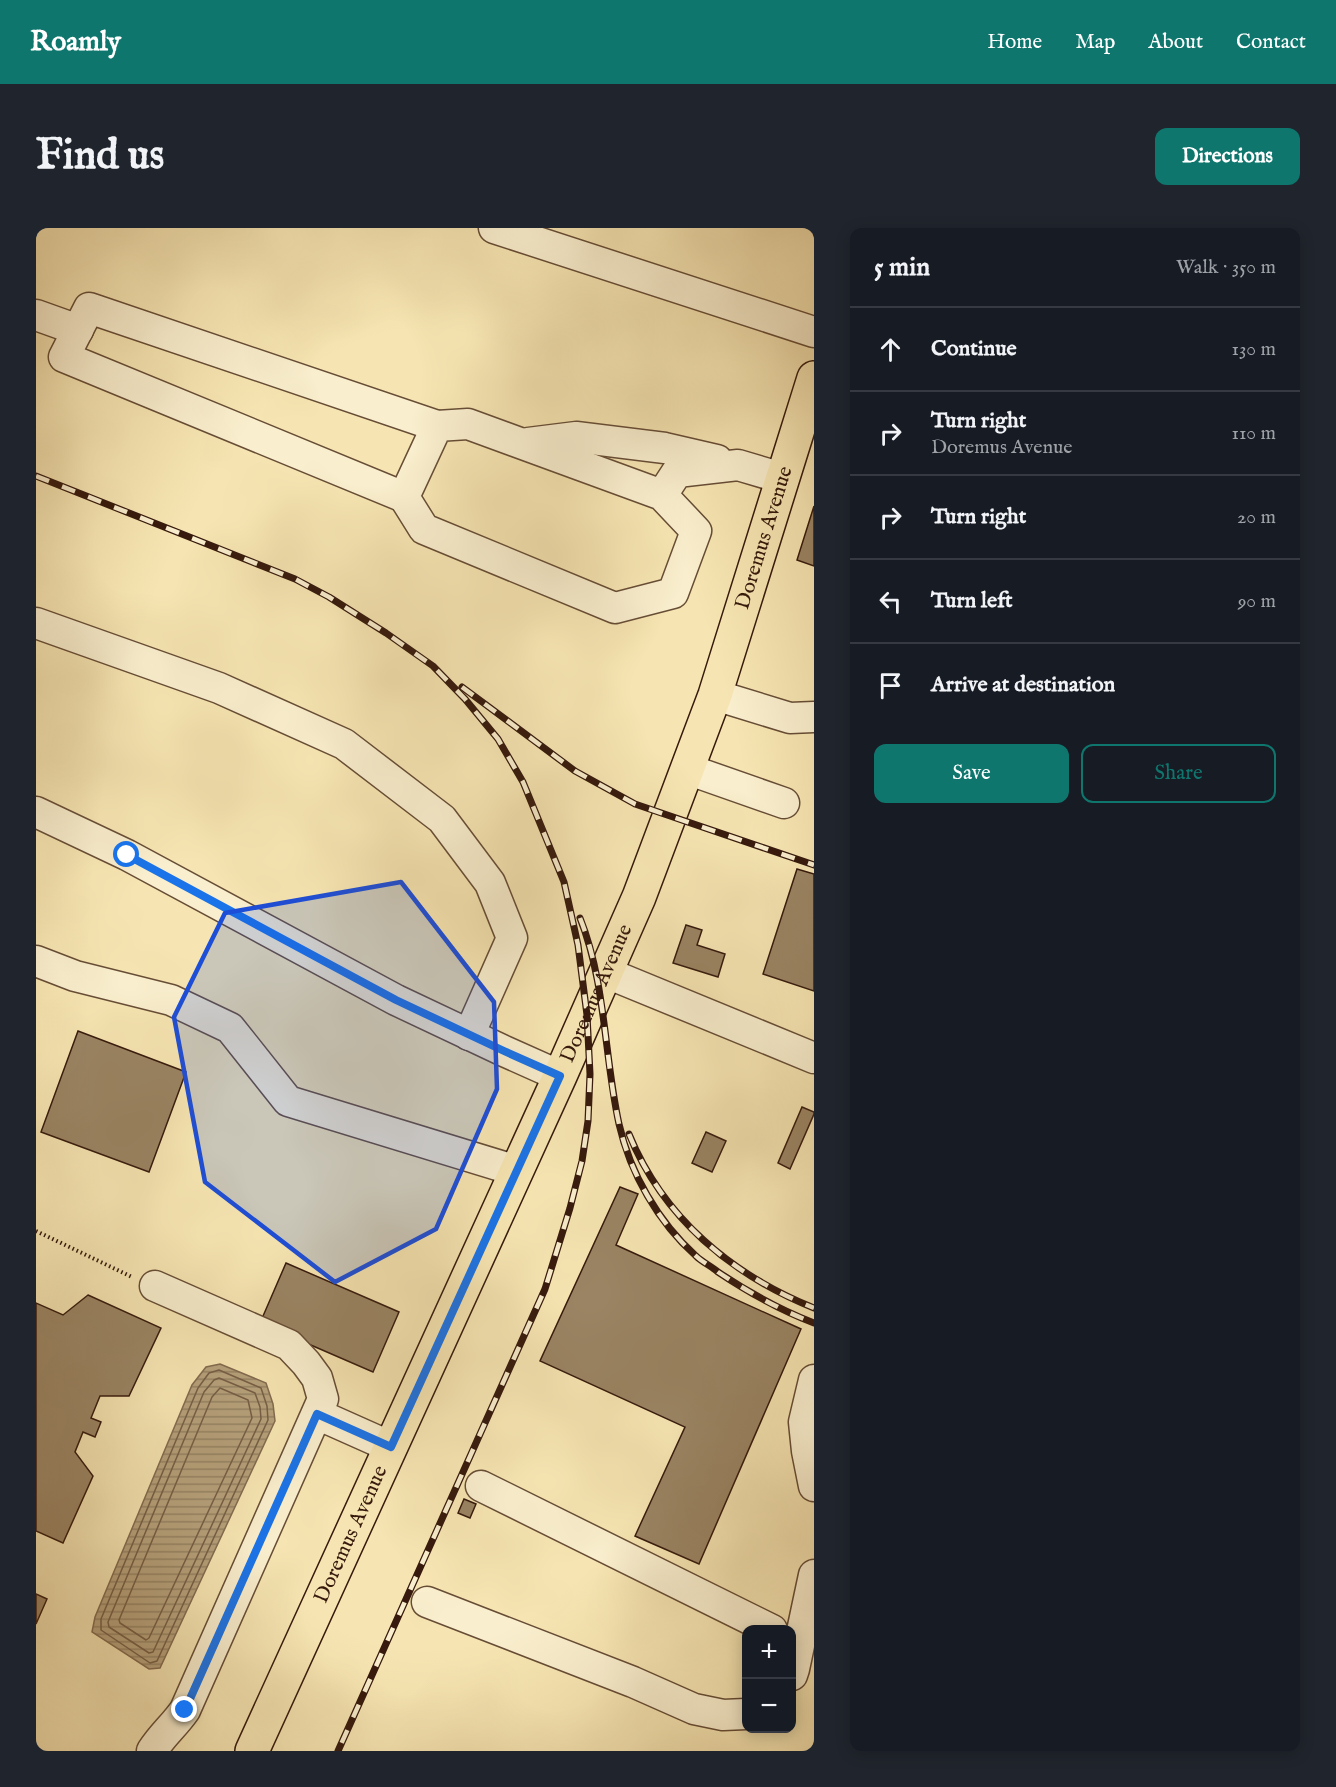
<!DOCTYPE html>
<html lang="en">
<head>
<meta charset="utf-8">
<style>
  :root { --surface:#171b24; --page:#20242c; --text:#f1f3f6; --muted:#9ea1a6; --line:#363941; --accent:#0f766e }
  body { margin:0; font-family:"IM FELL English",serif; background:var(--page); color:var(--text) }
  .controls { position:absolute; right:18px; bottom:18px; display:grid; overflow:hidden; border-radius:12px; box-shadow:0 3px 15px #0003 }
  .controls button { width:54px; height:54px; display:grid; place-items:center; padding:0; border:0; border-bottom:2px solid var(--line); background:var(--surface); color:var(--text); font:30px sans-serif }
  .stop { position:absolute; width:18px; height:18px; margin:-14px; border:4px solid #1a73e8; border-radius:50%; background:#fff }
  .stop.end { background:#1a73e8; border-color:#fff; box-shadow:0 2px 6px #0008 }
  .list { margin:0; padding:0; list-style:none }
  h2 { display:flex; justify-content:space-between; align-items:center; height:78px; margin:0; padding:0 24px; font-size:26px }
  h2 small { font-size:20px; font-weight:400; color:var(--muted) }
  .list li { display:grid; grid-template-columns:39px 1fr auto; gap:18px; align-items:center; box-sizing:border-box; height:84px; padding:0 24px; border-top:2px solid var(--line) }
  .list b { display:block; font-size:22px; white-space:nowrap }
  .list p { margin:0; font-size:20px; white-space:nowrap; color:var(--muted) }
  .list em { font-size:20px; font-style:normal; color:var(--muted) }
  .actions { display:flex; gap:12px; padding:18px 24px }
  .actions a { flex:1; padding:14px 0; border:2px solid var(--accent); border-radius:12px; text-align:center; font-size:21px; color:var(--accent) }
  .actions .main { background:var(--accent); color:#fff }
  .icon { flex:none; width:33px; height:33px; fill:none; stroke:currentColor; stroke-width:2; stroke-linecap:round; stroke-linejoin:round }
  .map { position:relative; flex:none; width:778px; height:1523px; overflow:hidden; border-radius:12px }
  header { display:flex; align-items:center; gap:36px; box-sizing:border-box; height:84px; padding:0 30px; background:var(--accent); color:#fff }
  header strong { font-size:28px }
  nav { display:flex; gap:33px; margin-inline-start:auto; font-size:21px }
  .intro { display:flex; align-items:center; justify-content:space-between; box-sizing:border-box; height:144px; padding:0 36px }
  h1 { margin:0; font-size:42px }
  .button { padding:15px 27px; border-radius:12px; background:var(--accent); color:#fff; font-size:21px; font-weight:700 }
  main { display:flex; gap:36px; padding:0 36px }
  aside { flex:1; background:var(--surface); border-radius:12px; box-shadow:0 3px 15px #0003 }
  .map>svg:first-child { display:block }
  .water { fill:url(#water-rules); stroke:#836a4e; stroke-width:1.5 }
  .lines { fill:none; stroke-linecap:round; stroke-linejoin:round }
  .shore { stroke:#765d44; stroke-width:1.5 }
  .building { fill:#9a8463; stroke:#371a0d; stroke-width:1.5 }
  .minor-casing { stroke:#674d36; stroke-width:33 }
  .major-casing { stroke:#371a0d; stroke-width:36 }
  .path { stroke:#371a0d; stroke-width:4; stroke-dasharray:1.5 3; stroke-linecap:butt }
  .minor { stroke:#f9eecd; stroke-width:30 }
  .major { stroke:#f6e5b2; stroke-width:33 }
  .rail-casing { stroke:#371a0d; stroke-width:7 }
  .rail { stroke:#f9eecd; stroke-width:4.5; stroke-dasharray:14; stroke-linecap:butt }
  .route { stroke:#1a73e8; stroke-width:8 }
  .marked { fill:#1d4ed8; fill-opacity:0.2; stroke:#1d4ed8; stroke-width:4.5; stroke-linejoin:round }
  .labels { text-anchor:middle; dominant-baseline:central; stroke-width:4.5; stroke-linejoin:round; paint-order:stroke }
  .street-label { font-size:21px; fill:#371a0d; stroke:#f9eecd }
</style>
</head>
<body>
<header>
<strong>Roamly</strong>
<nav><a>Home</a><a>Map</a><a>About</a><a>Contact</a></nav>
</header>
<div class="intro"><h1>Find us</h1><a class="button">Directions</a></div>
<main>
<div class="map">
<svg width="778" height="1523" viewBox="0 0 778 1523">
  <defs>
    <pattern id="water-rules" width="6" height="5" patternUnits="userSpaceOnUse" patternTransform="scale(1.5)"><rect width="6" height="5" fill="#b5a07a"/><path d="M0 2.5h6" fill="none" stroke="#948262"/></pattern>
  </defs>
  <rect width="100%" height="100%" fill="#f6e5b2"/>
  <filter id="stains"><feTurbulence type="fractalNoise" baseFrequency=".00333" numOctaves="4"/><feColorMatrix values="0 0 0 0 .2 0 0 0 0 .09 0 0 0 0 .02 0 0 0 .5 -.17"/></filter>
  <radialGradient id="worn" r=".72"><stop offset=".6" stop-color="#630" stop-opacity="0"/><stop offset="1" stop-color="#630" stop-opacity=".3"/></radialGradient>
  <polygon class="water" points="184,1136 230,1155 237,1176 239,1193 124,1440 113,1441 56,1404 59,1389 156,1157 170,1139"/>
  <g class="lines">
    <g class="shore">
      <polygon points="183,1142 225,1160 231,1178 232,1192 121,1433 114,1435 65,1402 65,1391 162,1160 173,1145"/>
      <polygon points="183,1150 219,1165 224,1179 225,1191 117,1424 113,1425 73,1399 72,1394 168,1164 178,1152"/>
      <polygon points="184,1160 212,1172 216,1190 113,1410 110,1412 84,1395 83,1392 176,1169"/>
    </g>
  </g>
  <g class="building">
    <polygon points="778,278 778,338 761,332"/>
    <polygon points="761,641 778,646 778,763 727,746"/>
    <polygon points="650,697 666,702 661,717 689,726 682,749 637,735"/>
    <polygon points="42,803 150,844 113,944 5,904"/>
    <polygon points="766,879 778,884 778,886 754,941 742,935"/>
    <polygon points="670,904 690,913 676,944 656,935"/>
    <polygon points="584,959 602,966 580,1017 765,1101 663,1336 599,1308 649,1199 504,1133"/>
    <polygon points="250,1035 363,1084 337,1144 224,1095"/>
    <polygon points="52,1067 125,1100 93,1168 64,1168 55,1190 65,1194 59,1209 47,1204 39,1224 57,1248 27,1315 0,1303 0,1075 27,1087"/>
    <polygon points="428,1271 440,1276 434,1290 422,1285"/>
    <polygon points="0,1366 11,1371 0,1396"/>
  </g>
  <g class="lines">
    <g class="minor-casing">
      <g id="minor">
        <polyline points="458,0 778,104"/>
        <polyline points="0,87 42,102"/>
        <polyline points="492,215 540,209 629,220 681,232"/>
        <polyline points="626,267 660,303 637,365 579,380 388,301 368,269 401,198 432,196 626,267 641,244 702,237 746,250"/>
        <polyline points="368,269 28,129 53,80 401,198"/>
        <polyline points="0,395 183,460 308,516 406,591 454,655 476,710 433,807"/>
        <polyline points="679,467 754,490 778,489"/>
        <polyline points="651,541 748,575"/>
        <polyline points="0,584 91,627 360,772 468,823 524,848"/>
        <polyline points="0,733 39,748 135,772 194,800 252,873 481,943"/>
        <polyline points="571,745 778,830"/>
        <polyline points="778,1152 768,1194 771,1223 778,1258"/>
        <polyline points="281,1186 355,1219"/>
        <polyline points="445,1258 736,1402"/>
        <polyline points="391,1374 597,1454 658,1481 687,1487 710,1486"/>
        <polyline points="756,1447 758,1441 778,1347"/>
        <path d="M116,1523c10,-16 22,-25 33,-41l138,-311 -6,-21 -11,-15 -17,-18 -134,-59"/>
      </g>
    </g>
    <g class="major-casing">
      <g id="major">
        <path id="s1" d="M216,1523l308,-675 79,-179 76,-202 99,-317"/>
      </g>
    </g>
    <polyline class="path" points="0,1003 96,1049"/>
    <use href="#minor" class="minor"/>
    <use href="#major" class="major"/>
    <g class="rail-casing">
      <g id="rail">
        <polyline points="0,248 259,351 293,369 350,405 397,438 429,471 462,511 487,554 528,654 542,717 551,787 554,846 552,893 546,933 534,980 509,1061 302,1523"/>
        <polyline points="426,459 539,543 599,576 778,637"/>
        <path d="M544,690c26,65 24,138 39,206 11,49 39,98 77,132 6,6 15,10 22,16 30,20 62,38 96,51"/>
        <path d="M593,906c34,84 103,141 185,174"/>
      </g>
    </g>
    <use href="#rail" class="rail"/>
  </g>
  <g class="lines">
    <polyline class="route" points="91,627 360,772 468,823 524,848 355,1219 281,1186 149,1482"/>
  </g>
  <path class="marked" d="M365,654l93,120 3,87 -61,140 -101,53 -130,-100 -31,-165 51,-104z"/>
  <g class="labels">
    <g class="street-label">
      <text stroke="none"><textPath href="#s1" startOffset="1318">Doremus Avenue</textPath></text>
      <text stroke="none"><textPath href="#s1" startOffset="832">Doremus Avenue</textPath></text>
      <text stroke="none"><textPath href="#s1" startOffset="238">Doremus Avenue</textPath></text>
    </g>
  </g>
  <rect width="100%" height="100%" filter="url(#stains)"/>
  <rect width="100%" height="100%" fill="url(#worn)"/>
</svg>
<div class="controls">
<button>+</button>
<button>−</button>
</div>
<div class="stop" style="left:91px;top:627px"></div>
<div class="stop end" style="left:149px;top:1482px"></div>
</div>
<aside>
<h2>5 min<small>Walk · 350 m</small></h2>
<ul class="list">
<li><svg class="icon" aria-label="ahead" viewBox="0 0 24 24"><path d="M12 20V5M6 11l6-6 6 6"/></svg><div><b>Continue</b></div><em>130 m</em></li>
<li><svg class="icon" aria-label="right" viewBox="0 0 24 24"><path d="M7 20v-9h11M14 6l5 5-5 5"/></svg><div><b>Turn right</b><p>Doremus Avenue</p></div><em>110 m</em></li>
<li><svg class="icon" aria-label="right" viewBox="0 0 24 24"><path d="M7 20v-9h11M14 6l5 5-5 5"/></svg><div><b>Turn right</b></div><em>20 m</em></li>
<li><svg class="icon" aria-label="left" viewBox="0 0 24 24"><path d="M17 20v-9H6M10 6l-5 5 5 5"/></svg><div><b>Turn left</b></div><em>90 m</em></li>
<li><svg class="icon" aria-label="arrive" viewBox="0 0 24 24"><path d="M6 21V4h12l-3 4 3 4H6"/></svg><div><b>Arrive at destination</b></div></li>
</ul>
<div class="actions"><a class="main">Save</a><a>Share</a></div>
</aside>
</main>
</body>
</html>
